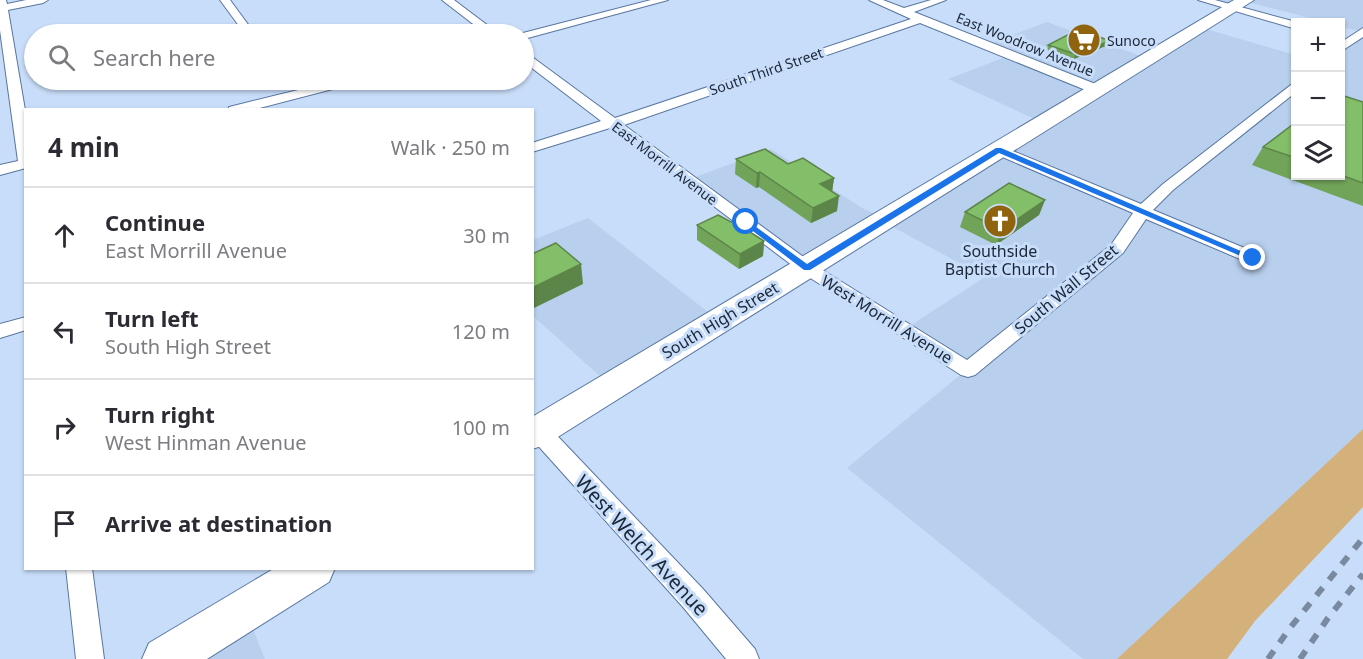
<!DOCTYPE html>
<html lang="en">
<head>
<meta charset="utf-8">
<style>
  :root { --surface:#fff; --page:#f2f2f3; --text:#2b2b33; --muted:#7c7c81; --line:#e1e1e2 }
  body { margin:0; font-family:"Noto Sans",sans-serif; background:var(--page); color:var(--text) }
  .controls { position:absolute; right:18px; top:18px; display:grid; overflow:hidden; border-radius:0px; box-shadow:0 2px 4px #0004 }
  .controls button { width:54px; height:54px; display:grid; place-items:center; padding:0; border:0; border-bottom:2px solid var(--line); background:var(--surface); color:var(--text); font:30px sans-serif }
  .stop { position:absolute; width:18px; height:18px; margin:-14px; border:4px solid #1a73e8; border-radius:50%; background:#fff }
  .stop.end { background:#1a73e8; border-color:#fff; box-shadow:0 2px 6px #0008 }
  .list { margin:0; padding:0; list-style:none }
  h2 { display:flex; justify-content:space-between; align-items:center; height:78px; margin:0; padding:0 24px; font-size:26px }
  h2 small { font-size:20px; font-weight:400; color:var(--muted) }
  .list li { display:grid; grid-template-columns:39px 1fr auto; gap:18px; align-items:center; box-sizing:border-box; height:96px; padding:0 24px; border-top:2px solid var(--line) }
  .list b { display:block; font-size:22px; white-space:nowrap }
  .list p { margin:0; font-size:20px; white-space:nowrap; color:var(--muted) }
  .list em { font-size:20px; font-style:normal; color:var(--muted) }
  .icon { flex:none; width:33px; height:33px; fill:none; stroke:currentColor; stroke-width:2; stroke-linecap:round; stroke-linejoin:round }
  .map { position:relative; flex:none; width:1363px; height:659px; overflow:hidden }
  .search { position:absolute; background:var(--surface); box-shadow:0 2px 4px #0004; left:24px; top:24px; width:510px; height:66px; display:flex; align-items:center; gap:15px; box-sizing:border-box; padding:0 21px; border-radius:33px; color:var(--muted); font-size:22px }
  .panel { position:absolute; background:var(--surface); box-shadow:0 2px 4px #0004; left:24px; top:108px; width:510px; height:462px; border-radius:0px }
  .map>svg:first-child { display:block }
  .built { fill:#b8cfed }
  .green { fill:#d4b07a }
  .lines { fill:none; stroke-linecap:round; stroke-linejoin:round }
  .street-casing { stroke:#5876a0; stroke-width:2 }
  .primary-casing { stroke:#5876a0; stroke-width:2 }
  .street { fill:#fff; fill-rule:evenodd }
  .primary { fill:#fff; fill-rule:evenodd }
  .rail { stroke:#7889a0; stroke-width:6; stroke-dasharray:10 10; stroke-linecap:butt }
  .wall { fill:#71a359 }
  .shaded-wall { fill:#5c8549 }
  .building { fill:#83be68; stroke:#5c8549; stroke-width:1.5 }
  .route { fill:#1a73e8 }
  .labels { text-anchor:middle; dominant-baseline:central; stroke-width:6; stroke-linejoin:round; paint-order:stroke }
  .far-poi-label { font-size:14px; fill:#1a2738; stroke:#c8ddf9; text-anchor:start }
  .far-street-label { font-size:14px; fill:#1a2738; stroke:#c8ddf9 }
  .poi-label { font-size:16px; fill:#1a2738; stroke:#c8ddf9 }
  .street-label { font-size:16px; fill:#1a2738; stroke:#c8ddf9 }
  .near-street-label { font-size:20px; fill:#1a2738; stroke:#c8ddf9 }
</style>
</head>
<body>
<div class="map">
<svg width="1363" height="659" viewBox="0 0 1363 659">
  <rect width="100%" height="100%" fill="#c8ddf9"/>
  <g class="built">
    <polygon points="1199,0 1363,0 1363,429 1117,659 1083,659 847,468 965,371 902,331 985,277 882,221 809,267 690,179 771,149 862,208 887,219 1041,122 948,79 1008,56 986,45 1047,22 1147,58 1199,27 1295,55 1296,176 1340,176 1341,50 1363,32 1341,27 1340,22 1325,22 1244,1 1231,10"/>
    <polygon points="588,218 718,320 611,386 533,316 533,240"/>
    <polygon points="245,610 265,659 165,659"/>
  </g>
  <polygon class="green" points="1363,429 1363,507 1255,621 1227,659 1117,659"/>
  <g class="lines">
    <g class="street-casing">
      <g id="street">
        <polygon points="0,0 6,0 7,4 26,0 48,0 43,3 8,10 26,116 26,168 0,175 0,165 18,161 0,30"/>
        <polygon points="220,0 230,0 255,34 245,34"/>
        <polygon points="442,0 454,0 499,34 486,34"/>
        <polygon points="651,0 668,0 524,39 524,34 519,34"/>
        <polygon points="869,0 883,0 904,8 931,0 946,0 914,12 1103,87 1104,90 1098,94 1093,93 920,23 624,125 813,264 967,360 1111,245 1133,213 993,153 991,150 993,147 1003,147 1141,204 1163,184 1296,81 1296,92 1173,190 1153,210 1259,254 1262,258 1259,262 1247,262 1146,219 1123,253 975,375 968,377 961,375 801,272 610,128 532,152 532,143 601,121 524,62 524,54 528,54 615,118 911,19"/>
        <polygon points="1198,0 1215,0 1296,22 1296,29"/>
        <polygon points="1363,28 1363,37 1340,52 1340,43"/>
        <polygon points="339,80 358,80 356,83 252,110 228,110 229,107"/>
        <polygon points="26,317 26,330 0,338 0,324"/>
        <polygon points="539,422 547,425 703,589 755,649 759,659 726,659 683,607 532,439 532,424"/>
        <polygon points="66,568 92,568 104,659 76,659"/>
      </g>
    </g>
    <g class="primary-casing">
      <g id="primary">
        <polygon points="1234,0 1254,0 545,445 532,449 532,417"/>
        <polygon points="275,568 335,568 329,582 207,659 142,659 149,643"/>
      </g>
    </g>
    <use href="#street" class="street"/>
    <use href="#primary" class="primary"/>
    <g class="rail">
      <polyline points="1268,659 1290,628 1363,538"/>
      <polyline points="1300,659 1328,618 1363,574"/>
    </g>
  </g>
  <g class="wall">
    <polygon points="1110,41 1108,45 1074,59 1047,50 1048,45"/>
    <polygon points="1341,95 1363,102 1363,206 1252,165 1263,147 1296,122 1296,176 1341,176"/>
    <polygon points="736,159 788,164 834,178 832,192 837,211 811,223 759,187 756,188 735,174"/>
    <polygon points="1045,200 1039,215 996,245 960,227 965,212"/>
    <polygon points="731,222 764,241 763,256 739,269 697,240 697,225"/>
  </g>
  <g class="shaded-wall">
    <polygon points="1110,41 1108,45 1074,59 1075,54"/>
    <polygon points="760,172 759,187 756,188 757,173"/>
    <polygon points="834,178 832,192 820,184"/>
    <polygon points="839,196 837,211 811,223 813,208"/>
    <polygon points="1045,200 1039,215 996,245 1002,230"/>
    <polygon points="764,241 763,256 739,269 740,254"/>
    <polygon points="581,264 583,284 532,309 532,288"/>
  </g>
  <g class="building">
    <polygon points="1079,29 1110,41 1075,54 1048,45"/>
    <polygon points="1341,95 1363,102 1363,183 1341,175"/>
    <polygon points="1296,122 1296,158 1263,147"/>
    <polygon points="765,149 788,164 803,158 834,178 820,184 839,196 813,208 760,172 757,173 736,159"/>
    <polygon points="1009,183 1045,200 1002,230 965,212"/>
    <polygon points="718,215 731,222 733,221 764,241 740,254 697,225"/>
    <polygon points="556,243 581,264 532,288 532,254"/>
  </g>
  <polygon class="route" points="996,148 1001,148 1257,258 1250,260 999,153 810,270 804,270 741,222 748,221 807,264"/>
  <defs>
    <g id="supermarket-disc" transform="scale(1.725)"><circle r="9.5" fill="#90640e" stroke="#c8ddf9"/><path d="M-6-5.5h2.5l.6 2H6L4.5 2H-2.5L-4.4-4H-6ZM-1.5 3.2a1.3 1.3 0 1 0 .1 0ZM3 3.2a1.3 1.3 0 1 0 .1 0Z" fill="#fff"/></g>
    <g id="church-disc" transform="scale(1.725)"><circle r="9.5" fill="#90640e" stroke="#c8ddf9"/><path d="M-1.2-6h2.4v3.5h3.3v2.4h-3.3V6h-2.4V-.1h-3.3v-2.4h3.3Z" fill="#fff"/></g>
  </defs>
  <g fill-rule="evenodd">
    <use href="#supermarket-disc" x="1084" y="40"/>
    <use href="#church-disc" x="1000" y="221"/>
  </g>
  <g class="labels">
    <g class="far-poi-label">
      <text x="1107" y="40">Sunoco</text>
    </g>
    <g class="far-street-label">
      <text transform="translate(1025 44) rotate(22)">East Woodrow Avenue</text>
      <text transform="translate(766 71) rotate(-19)">South Third Street</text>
      <text transform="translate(665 163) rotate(37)">East Morrill Avenue</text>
    </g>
    <g class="poi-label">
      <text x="1000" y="251">Southside<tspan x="1000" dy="18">Baptist Church</tspan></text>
    </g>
    <g class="street-label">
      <text transform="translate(1066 289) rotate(-40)">South Wall Street</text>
      <text transform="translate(887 319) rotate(32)">West Morrill Avenue</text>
      <text transform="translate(720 320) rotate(-31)">South High Street</text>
    </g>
    <g class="near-street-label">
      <text transform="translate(642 545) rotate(47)">West Welch Avenue</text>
    </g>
  </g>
</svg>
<div class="controls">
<button>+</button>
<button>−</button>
<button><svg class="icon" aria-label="layers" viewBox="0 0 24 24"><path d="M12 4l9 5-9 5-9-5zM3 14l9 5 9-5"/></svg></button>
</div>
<div class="stop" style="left:746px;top:222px"></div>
<div class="stop end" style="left:1253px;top:258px"></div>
<div class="search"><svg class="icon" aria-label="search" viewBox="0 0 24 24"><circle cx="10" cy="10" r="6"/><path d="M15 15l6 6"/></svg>Search here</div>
<section class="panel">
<h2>4 min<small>Walk · 250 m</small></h2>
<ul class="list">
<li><svg class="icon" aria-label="ahead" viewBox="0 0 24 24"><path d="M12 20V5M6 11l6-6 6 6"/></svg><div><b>Continue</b><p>East Morrill Avenue</p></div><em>30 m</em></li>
<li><svg class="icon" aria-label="left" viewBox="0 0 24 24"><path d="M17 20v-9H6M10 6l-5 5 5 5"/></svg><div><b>Turn left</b><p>South High Street</p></div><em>120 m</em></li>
<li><svg class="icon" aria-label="right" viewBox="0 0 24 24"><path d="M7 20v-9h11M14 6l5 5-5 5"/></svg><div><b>Turn right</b><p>West Hinman Avenue</p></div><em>100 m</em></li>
<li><svg class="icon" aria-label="arrive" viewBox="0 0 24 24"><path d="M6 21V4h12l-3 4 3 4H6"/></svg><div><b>Arrive at destination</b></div></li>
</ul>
</section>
</div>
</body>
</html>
